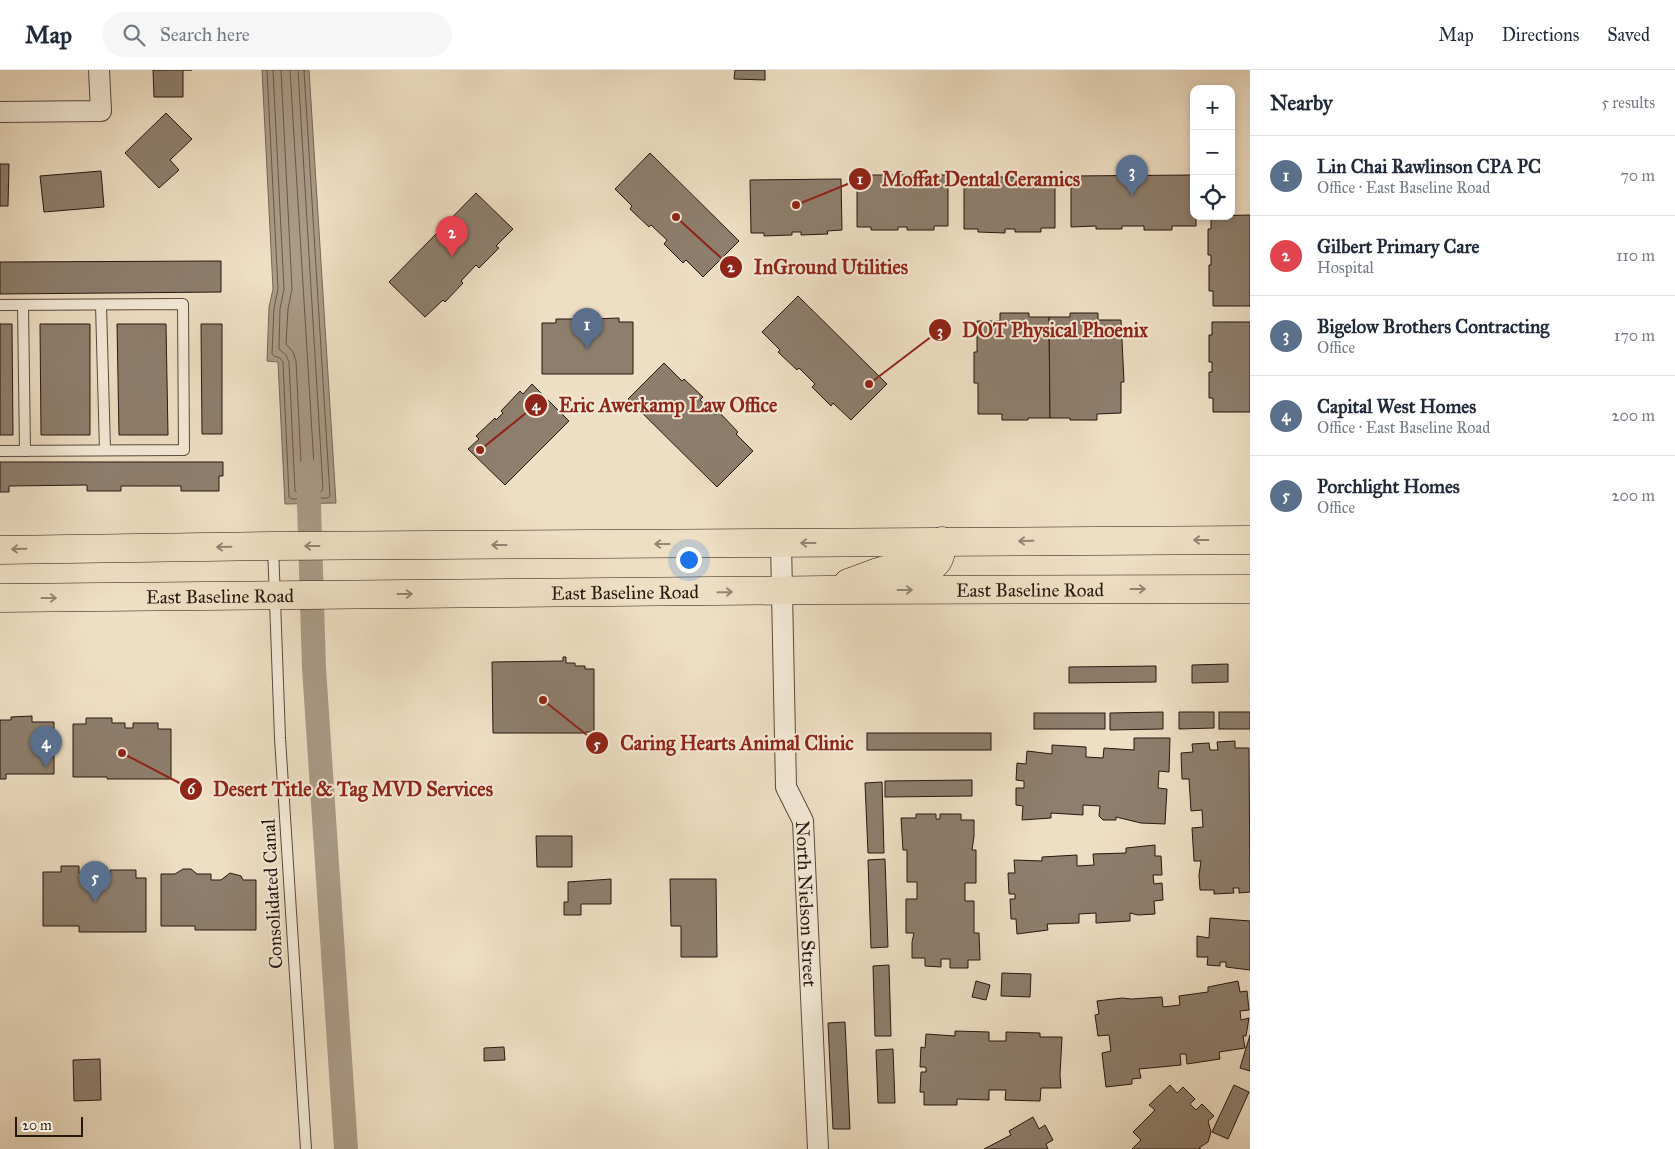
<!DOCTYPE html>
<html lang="en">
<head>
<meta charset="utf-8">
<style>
  :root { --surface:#fff; --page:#f6f6f7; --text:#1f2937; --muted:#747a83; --line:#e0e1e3; --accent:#8f2418 }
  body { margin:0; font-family:"IM FELL Great Primer",serif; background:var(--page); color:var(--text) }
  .controls { position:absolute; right:15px; top:15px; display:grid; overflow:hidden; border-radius:10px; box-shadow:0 2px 8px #0003 }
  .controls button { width:45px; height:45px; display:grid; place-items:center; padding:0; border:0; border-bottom:1px solid var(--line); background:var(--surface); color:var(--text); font:25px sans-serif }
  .scale { position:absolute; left:15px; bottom:12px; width:68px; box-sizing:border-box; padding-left:5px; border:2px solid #26170f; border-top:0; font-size:14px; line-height:18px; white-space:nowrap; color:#26170f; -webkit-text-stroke:4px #f4ead8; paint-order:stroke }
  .you { position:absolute; left:688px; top:489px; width:18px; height:18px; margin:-12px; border:4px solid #fff; border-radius:50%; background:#1a73e8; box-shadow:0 0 0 8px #1a73e833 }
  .badge { display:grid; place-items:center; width:32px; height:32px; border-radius:50%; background:var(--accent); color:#fff; font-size:16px; font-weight:700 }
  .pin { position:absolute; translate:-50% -41px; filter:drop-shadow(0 1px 2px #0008) }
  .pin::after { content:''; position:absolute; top:26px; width:18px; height:15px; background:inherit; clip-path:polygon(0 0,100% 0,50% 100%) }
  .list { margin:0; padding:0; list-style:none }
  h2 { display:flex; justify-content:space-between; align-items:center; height:65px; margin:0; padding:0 20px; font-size:21px }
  h2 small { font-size:16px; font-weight:400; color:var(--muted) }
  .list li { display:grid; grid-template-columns:32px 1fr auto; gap:15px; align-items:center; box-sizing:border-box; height:80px; padding:0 20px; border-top:1px solid var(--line) }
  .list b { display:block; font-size:19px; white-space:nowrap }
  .list p { margin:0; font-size:16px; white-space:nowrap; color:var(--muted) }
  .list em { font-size:16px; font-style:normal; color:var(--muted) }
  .icon { flex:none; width:28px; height:28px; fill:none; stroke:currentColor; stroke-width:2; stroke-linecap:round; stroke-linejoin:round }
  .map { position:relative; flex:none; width:1250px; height:1079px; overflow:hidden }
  header { display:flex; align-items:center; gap:30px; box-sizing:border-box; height:70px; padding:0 25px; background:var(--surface); border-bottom:1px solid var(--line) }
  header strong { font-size:24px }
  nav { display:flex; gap:28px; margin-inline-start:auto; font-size:18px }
  .search { width:350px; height:45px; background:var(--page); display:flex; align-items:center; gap:12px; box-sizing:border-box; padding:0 18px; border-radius:28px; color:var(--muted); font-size:19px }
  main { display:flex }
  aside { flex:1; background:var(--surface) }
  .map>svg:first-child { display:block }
  .water { fill:#aa9a86; stroke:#756656 }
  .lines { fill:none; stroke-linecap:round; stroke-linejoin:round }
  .shore { stroke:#68584a; stroke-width:1 }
  .canal { stroke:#aa9a86; stroke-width:24 }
  .building { fill:#8e7e6d; stroke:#26170f }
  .lane-casing { stroke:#58493c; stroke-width:12 }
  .street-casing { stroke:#58493c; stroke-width:22 }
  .primary-casing { stroke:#26170f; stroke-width:29 }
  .lane { stroke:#f4ead8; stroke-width:10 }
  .street { stroke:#f4ead8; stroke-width:20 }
  .primary { stroke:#eedec3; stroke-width:28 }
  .oneway { stroke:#948472 }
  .labels { text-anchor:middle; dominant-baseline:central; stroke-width:4; stroke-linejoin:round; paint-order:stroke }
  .street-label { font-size:19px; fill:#26170f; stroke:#f4ead8 }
  .leader { fill:none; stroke:#8f2418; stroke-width:2 }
  .callout-dot { fill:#8f2418; stroke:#f4ead8; stroke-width:2 }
  .mark-label { font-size:15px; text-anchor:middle; font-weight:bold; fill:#fff }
  .callout-label { font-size:20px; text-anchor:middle; font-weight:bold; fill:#8f2418; stroke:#f4ead8; stroke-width:4; stroke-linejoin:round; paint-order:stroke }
</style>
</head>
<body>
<header>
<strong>Map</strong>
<div class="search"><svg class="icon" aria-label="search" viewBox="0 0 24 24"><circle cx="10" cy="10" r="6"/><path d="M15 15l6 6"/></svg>Search here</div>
<nav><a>Map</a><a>Directions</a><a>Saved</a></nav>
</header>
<main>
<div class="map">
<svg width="1250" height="1079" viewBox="0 0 1250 1079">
  <rect width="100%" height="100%" fill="#eedec3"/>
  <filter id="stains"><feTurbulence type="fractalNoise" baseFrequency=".004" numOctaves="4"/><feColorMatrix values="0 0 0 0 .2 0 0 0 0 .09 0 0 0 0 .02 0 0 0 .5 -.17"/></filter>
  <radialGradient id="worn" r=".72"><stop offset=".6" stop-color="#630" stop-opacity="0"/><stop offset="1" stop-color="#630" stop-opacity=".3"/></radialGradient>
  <polygon class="water" points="262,0 309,0 336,433 285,434 278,292 267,291 269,237 273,219"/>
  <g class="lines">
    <g class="shore">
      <polyline points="267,0 278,219 274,238 272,284 274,286 280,288 283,292 289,427 292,429 328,428 330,426 304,0"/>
      <polyline points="273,0 284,219 280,239 279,279 286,285 289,292 295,421 298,423 321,422 323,419 298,0"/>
      <polyline points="281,0 292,219 288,239 286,274 293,282 296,291 302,413 304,415 313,415 315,412 290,0"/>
    </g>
    <polyline class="canal" points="308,401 314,598 346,1079"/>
  </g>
  <g class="building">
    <polygon points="153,0 192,0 183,0 183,27 154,27"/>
    <polygon points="735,0 765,0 765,10 734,9"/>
    <polygon points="166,43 192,69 170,90 179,100 159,118 125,83"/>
    <polygon points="650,83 739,171 703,207 686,190 683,193 664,174 667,170 651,155 649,157 630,139 632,136 615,119"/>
    <polygon points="0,94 9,94 8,136 0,136"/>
    <polygon points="101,101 104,137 44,142 40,106"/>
    <polygon points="857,105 948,105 948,156 934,156 934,160 907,160 907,157 898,157 898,160 871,160 871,157 857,157"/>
    <polygon points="1194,105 1194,146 1196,146 1196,156 1172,156 1172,160 1144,160 1144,156 1122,156 1122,159 1096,159 1096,156 1071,157 1071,106"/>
    <polygon points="964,107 1055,107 1055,158 1041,158 1041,162 1015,162 1015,159 1005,159 1005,163 978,162 978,159 964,159"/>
    <polygon points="841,109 842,160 827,161 828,164 801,165 801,162 792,162 792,165 764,166 764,163 751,163 750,110"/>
    <polygon points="476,123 513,159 496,176 499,178 479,198 476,195 461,211 463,213 445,232 443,230 425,247 389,212"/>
    <polygon points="1250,145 1250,236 1213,236 1213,221 1209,221 1209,195 1211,195 1211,185 1208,185 1208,159 1211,159 1211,146"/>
    <polygon points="221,191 221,222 0,224 0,192"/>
    <polygon points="798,226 887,314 851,350 833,333 831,336 812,317 815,314 799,298 797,300 778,282 780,280 762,262"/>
    <polygon points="1000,243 1029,243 1029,247 1049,247 1050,348 1028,348 1028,350 1002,350 1002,344 978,344 978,313 974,313 974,282 977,282 977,251 1000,251"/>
    <polygon points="1070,243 1098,243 1098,250 1121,250 1124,312 1121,312 1121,343 1097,344 1097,350 1070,350 1070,348 1050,348 1049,247 1070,247"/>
    <polygon points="619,248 619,252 633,252 633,304 542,304 542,253 556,253 556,249 583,249 583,252 592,252 592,249"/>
    <polygon points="1212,252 1250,252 1250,342 1213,342 1213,328 1209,328 1209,302 1212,302 1212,292 1209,292 1209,265 1212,265"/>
    <polygon points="0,254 12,254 13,365 0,365"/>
    <polygon points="40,254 90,254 90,365 41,365"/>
    <polygon points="117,254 166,254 168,365 119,365"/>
    <polygon points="201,254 222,254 222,364 202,364"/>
    <polygon points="664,293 682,311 684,309 703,327 700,330 716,345 719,342 738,362 736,364 753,381 717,417 628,329"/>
    <polygon points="532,314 569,351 505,415 468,379 479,369 476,366 495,348 496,350 503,343 501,341 520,321 523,324"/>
    <polygon points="0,392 223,392 223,406 219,406 219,421 181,421 181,416 121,416 121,421 87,421 87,415 9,416 9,422 0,422"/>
    <polygon points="563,587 566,587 566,593 575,593 575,596 585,596 585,599 594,599 594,662 586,662 586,663 493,663 492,592 563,591"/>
    <polygon points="1228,594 1228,612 1192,613 1192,595"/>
    <polygon points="1156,596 1156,612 1069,613 1069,597"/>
    <polygon points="1163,642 1163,659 1110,660 1110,643"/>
    <polygon points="1179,642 1214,642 1214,658 1179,659"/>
    <rect x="1219" y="642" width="31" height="17"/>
    <rect x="1034" y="643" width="71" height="16"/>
    <polygon points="32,646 32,652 54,652 54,704 6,704 6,709 0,709 0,650 11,650 11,647"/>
    <polygon points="86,648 112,648 112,653 125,653 125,658 133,658 133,653 158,653 158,659 171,659 171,709 107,709 107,707 73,707 73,654 86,654"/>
    <rect x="867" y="663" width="124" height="17"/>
    <polygon points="1134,668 1170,668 1169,702 1159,701 1158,718 1167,719 1165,754 1141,753 1116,747 1116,750 1103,750 1099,746 1100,736 1083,735 1083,745 1051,743 1051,748 1022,750 1023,736 1016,735 1016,718 1024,718 1024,711 1016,710 1017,693 1026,694 1027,681 1052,684 1052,675 1086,677 1086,687 1103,688 1104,678 1134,680"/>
    <polygon points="1235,671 1235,678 1249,678 1250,822 1239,823 1239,818 1233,818 1234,823 1214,824 1214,820 1200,820 1199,805 1201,791 1194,791 1192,758 1203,757 1202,740 1191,741 1189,709 1182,709 1181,683 1193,682 1192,674 1209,673 1210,680 1218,680 1217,672"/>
    <polygon points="972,710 972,726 885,727 885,711"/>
    <polygon points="882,712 884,783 868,783 865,713"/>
    <polygon points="916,744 936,744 936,749 940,749 940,744 961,744 961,750 974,750 974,766 972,780 976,780 976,813 965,813 965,831 974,831 974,863 979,863 980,890 968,890 968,898 950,898 950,889 941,889 941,897 925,896 925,888 912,888 912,872 914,863 906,863 906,829 917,829 917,812 907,812 907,780 903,780 901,748 916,748"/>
    <polygon points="536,766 572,766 572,797 537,797"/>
    <polygon points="1155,775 1155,786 1161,786 1162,805 1153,805 1154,814 1162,813 1163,830 1154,831 1155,844 1138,845 1130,843 1130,851 1096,853 1096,843 1079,844 1079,853 1047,854 1048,860 1017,864 1016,849 1011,849 1010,829 1015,829 1015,824 1009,824 1008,803 1015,803 1014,790 1042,791 1042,787 1077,785 1077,796 1094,795 1093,784 1126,783 1126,778"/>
    <polygon points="885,789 888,877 871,878 868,790"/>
    <polygon points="61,796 79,796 79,803 95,803 95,808 110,808 110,800 136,800 136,808 146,808 146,862 79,862 79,856 43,856 43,802 61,802"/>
    <polygon points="183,799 191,799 197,804 211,804 211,810 221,810 230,803 241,806 243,810 256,810 256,860 195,860 195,856 161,856 161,804 175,804"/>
    <polygon points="611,809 611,834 581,834 581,845 564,845 564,832 568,832 568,812"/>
    <polygon points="670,809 716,809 717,887 681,887 681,856 671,856"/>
    <polygon points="1210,848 1250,851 1250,900 1226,897 1226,892 1220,892 1220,896 1207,895 1208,887 1197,887 1197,866 1209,868"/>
    <polygon points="889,895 891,966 875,966 873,896"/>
    <polygon points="1002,903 1031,904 1030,927 1001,926"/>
    <polygon points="976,911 990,915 986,930 972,927"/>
    <polygon points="1238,911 1240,922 1247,921 1249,940 1240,941 1241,950 1249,948 1246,966 1243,966 1245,978 1219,982 1220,989 1187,994 1186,984 1180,984 1181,995 1139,999 1141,1008 1132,1009 1132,1014 1106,1017 1102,983 1111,981 1109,965 1098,966 1095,945 1099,944 1097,931 1122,928 1131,929 1162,927 1163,937 1180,935 1179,926 1208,922 1208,917"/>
    <polygon points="845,952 850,1059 833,1059 828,953"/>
    <polygon points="955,961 989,962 989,971 1006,971 1006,962 1040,963 1040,967 1062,967 1060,1005 1061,1018 1041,1018 1040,1031 1005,1030 1006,1020 989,1020 989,1030 957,1029 957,1035 924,1035 924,1022 920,1022 921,1002 926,1002 926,997 920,997 921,977 925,978 926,964 955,966"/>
    <polygon points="1250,965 1250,1001 1240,998"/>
    <polygon points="504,977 505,990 484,991 484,978"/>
    <polygon points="893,979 895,1033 878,1033 876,980"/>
    <polygon points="100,989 101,1030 74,1031 73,990"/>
    <polygon points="1170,1015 1177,1023 1183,1017 1195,1029 1190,1034 1196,1040 1202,1034 1214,1046 1208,1051 1211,1062 1208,1072 1199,1078 1201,1079 1132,1079 1141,1070 1133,1062 1155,1040 1149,1035"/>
    <polygon points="1234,1015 1249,1022 1228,1069 1212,1062"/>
    <polygon points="1033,1047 1039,1059 1045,1055 1053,1070 1046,1074 1048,1079 984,1079 1011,1065 1009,1061"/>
  </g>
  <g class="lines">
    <g class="lane-casing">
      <g id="lane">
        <polyline points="0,235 183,234 184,380 0,381"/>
        <polyline points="23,235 25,381"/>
        <polyline points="101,235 105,380"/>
        <polyline points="273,476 280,668 306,1079"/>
      </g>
    </g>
    <g class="street-casing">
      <g id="street">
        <polyline points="0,42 101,41 99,0"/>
        <path id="s1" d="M781,473l5,244 17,34 15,328"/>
      </g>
    </g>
    <g class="primary-casing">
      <g id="primary">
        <polyline points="0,480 273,476 1250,470"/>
        <path d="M848,513c12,-4 25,-10 37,-13 25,-6 57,13 57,-29"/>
        <path id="s2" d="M0,528l827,-8 423,-1"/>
      </g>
    </g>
    <use href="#lane" class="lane"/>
    <use href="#street" class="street"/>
    <use href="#primary" class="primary"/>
  </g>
  <defs><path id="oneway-shaft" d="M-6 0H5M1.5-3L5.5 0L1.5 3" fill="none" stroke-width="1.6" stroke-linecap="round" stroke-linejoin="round" transform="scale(1.25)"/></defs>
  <g class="oneway">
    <use href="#oneway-shaft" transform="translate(1201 470) rotate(180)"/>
    <use href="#oneway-shaft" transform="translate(1026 471) rotate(179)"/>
    <use href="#oneway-shaft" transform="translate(808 473) rotate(180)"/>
    <use href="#oneway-shaft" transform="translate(662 474) rotate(180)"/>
    <use href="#oneway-shaft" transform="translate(499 475) rotate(180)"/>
    <use href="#oneway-shaft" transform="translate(312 476) rotate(180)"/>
    <use href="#oneway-shaft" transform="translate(224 477) rotate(179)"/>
    <use href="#oneway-shaft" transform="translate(19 479) rotate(179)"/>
    <use href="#oneway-shaft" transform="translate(1138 519)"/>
    <use href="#oneway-shaft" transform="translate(905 520)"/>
    <use href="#oneway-shaft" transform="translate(725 522) rotate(-1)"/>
    <use href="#oneway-shaft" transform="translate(405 524)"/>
    <use href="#oneway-shaft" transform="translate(49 528)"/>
  </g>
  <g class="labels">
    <g class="street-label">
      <text stroke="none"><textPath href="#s2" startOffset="1030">East Baseline Road</textPath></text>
      <text stroke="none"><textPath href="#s2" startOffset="625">East Baseline Road</textPath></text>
      <text stroke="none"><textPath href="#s2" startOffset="220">East Baseline Road</textPath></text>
      <text transform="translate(272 824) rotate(-93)">Consolidated Canal</text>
      <text stroke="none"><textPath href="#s1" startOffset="365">North Nielson Street</textPath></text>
    </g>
  </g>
  <path class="leader" d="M796 135L860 109M676 147L731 197M869 314L940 260M480 380L536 335M543 630L597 673M122 683L191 719"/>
  <g class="callout-dot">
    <circle cx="796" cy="135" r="5"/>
    <circle cx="676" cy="147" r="5"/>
    <circle cx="869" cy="314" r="5"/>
    <circle cx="480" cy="380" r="5"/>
    <circle cx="543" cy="630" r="5"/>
    <circle cx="122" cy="683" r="5"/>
    <circle cx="860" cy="109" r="12"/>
    <circle cx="731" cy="197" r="12"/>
    <circle cx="940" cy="260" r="12"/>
    <circle cx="536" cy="335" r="12"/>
    <circle cx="597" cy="673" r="12"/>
    <circle cx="191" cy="719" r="12"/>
  </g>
  <g class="mark-label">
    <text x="860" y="114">1</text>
    <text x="731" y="202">2</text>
    <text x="940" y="266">3</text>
    <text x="536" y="340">4</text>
    <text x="597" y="679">5</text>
    <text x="191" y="724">6</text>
  </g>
  <g class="callout-label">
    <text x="981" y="116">Moffat Dental Ceramics</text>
    <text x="831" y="204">InGround Utilities</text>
    <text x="1055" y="267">DOT Physical Phoenix</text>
    <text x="668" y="342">Eric Awerkamp Law Office</text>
    <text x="737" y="680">Caring Hearts Animal Clinic</text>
    <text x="353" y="726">Desert Title &amp; Tag MVD Services</text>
  </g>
  <rect width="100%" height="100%" filter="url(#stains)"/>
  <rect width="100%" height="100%" fill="url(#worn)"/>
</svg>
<div class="controls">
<button>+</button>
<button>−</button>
<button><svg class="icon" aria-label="locate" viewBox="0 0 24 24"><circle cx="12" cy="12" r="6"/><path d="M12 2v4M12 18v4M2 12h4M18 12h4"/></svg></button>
</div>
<div class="scale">20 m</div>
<div class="you"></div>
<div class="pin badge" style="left:587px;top:279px;background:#5c6f8a">1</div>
<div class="pin badge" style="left:452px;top:187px;background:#e0444e">2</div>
<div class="pin badge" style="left:1132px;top:126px;background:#5c6f8a">3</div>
<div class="pin badge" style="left:46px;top:697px;background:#5c6f8a">4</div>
<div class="pin badge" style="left:95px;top:832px;background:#5c6f8a">5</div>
</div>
<aside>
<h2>Nearby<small>5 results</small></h2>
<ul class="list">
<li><span class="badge" style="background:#5c6f8a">1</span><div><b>Lin Chai Rawlinson CPA PC</b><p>Office · East Baseline Road</p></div><em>70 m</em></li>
<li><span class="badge" style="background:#e0444e">2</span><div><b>Gilbert Primary Care</b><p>Hospital</p></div><em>110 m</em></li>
<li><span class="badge" style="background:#5c6f8a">3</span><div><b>Bigelow Brothers Contracting</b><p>Office</p></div><em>170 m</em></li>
<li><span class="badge" style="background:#5c6f8a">4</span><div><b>Capital West Homes</b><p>Office · East Baseline Road</p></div><em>200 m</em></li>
<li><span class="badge" style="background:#5c6f8a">5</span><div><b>Porchlight Homes</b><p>Office</p></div><em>200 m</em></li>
</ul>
</aside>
</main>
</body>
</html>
